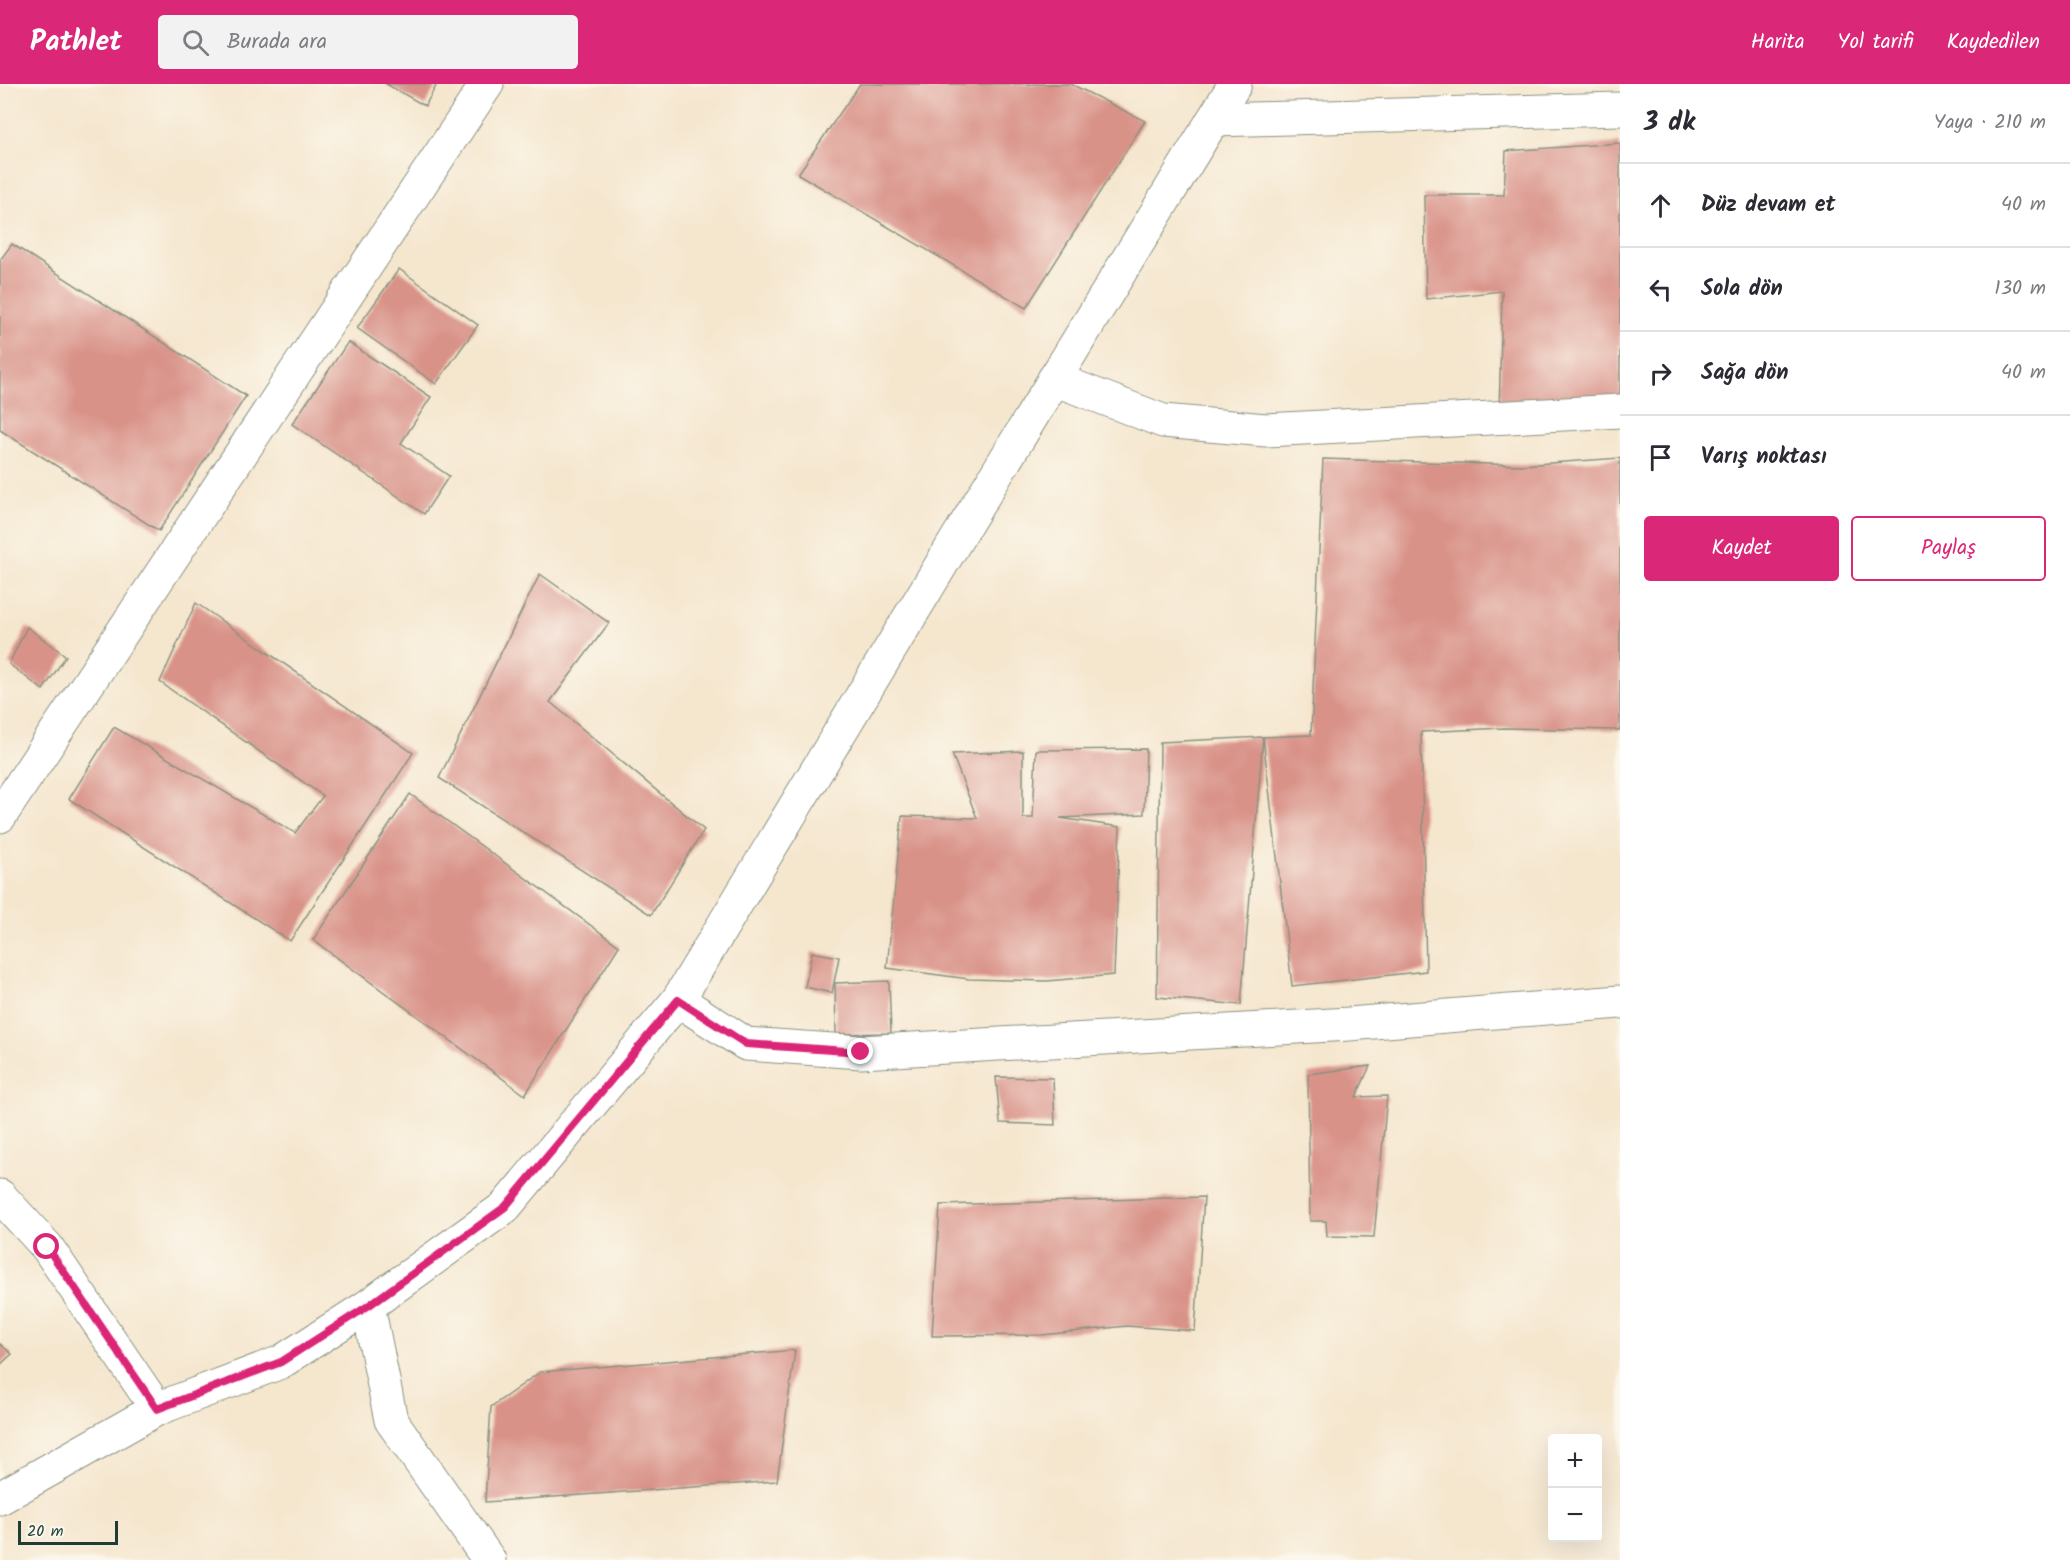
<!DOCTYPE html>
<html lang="tr">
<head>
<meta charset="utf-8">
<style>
  :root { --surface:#fff; --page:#f2f2f3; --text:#2b2b33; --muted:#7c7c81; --line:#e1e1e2; --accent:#db2777 }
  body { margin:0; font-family:Kalam,sans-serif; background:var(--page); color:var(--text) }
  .controls { position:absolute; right:18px; bottom:18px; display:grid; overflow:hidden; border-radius:6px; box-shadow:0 6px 24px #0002 }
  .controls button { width:54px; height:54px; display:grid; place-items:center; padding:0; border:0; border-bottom:2px solid var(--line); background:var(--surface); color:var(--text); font:30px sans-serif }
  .scale { position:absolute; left:18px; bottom:15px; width:100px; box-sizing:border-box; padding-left:6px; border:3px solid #1f3d34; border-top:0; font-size:16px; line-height:21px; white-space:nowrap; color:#1f3d34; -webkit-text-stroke:4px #fbf7ec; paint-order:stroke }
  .stop { position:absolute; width:18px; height:18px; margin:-14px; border:4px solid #db2777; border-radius:50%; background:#fff }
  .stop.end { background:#db2777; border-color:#fff; box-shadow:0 2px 6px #0008 }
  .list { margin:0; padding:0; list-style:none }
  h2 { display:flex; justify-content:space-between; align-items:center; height:78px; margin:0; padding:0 24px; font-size:26px }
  h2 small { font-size:20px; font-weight:400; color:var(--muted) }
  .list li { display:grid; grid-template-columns:39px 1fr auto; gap:18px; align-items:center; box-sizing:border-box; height:84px; padding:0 24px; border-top:2px solid var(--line) }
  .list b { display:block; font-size:22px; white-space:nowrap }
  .list em { font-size:20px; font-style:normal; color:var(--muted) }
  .actions { display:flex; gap:12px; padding:18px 24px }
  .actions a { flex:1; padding:14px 0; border:2px solid var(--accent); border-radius:6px; text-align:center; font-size:21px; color:var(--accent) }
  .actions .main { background:var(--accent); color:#fff }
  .icon { flex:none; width:33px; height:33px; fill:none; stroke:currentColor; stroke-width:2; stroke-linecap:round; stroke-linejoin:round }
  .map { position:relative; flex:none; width:1620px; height:1476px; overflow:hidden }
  header { display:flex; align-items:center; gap:36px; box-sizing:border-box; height:84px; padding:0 30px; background:var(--accent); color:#fff }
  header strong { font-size:28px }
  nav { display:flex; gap:33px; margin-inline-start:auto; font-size:21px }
  .search { width:420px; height:54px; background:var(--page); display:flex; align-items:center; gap:15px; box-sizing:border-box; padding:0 21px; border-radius:6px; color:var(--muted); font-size:22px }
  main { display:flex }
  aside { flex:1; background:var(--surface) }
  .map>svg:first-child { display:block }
  .building { fill:#d99288 }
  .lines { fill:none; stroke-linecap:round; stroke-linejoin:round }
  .minor-casing { stroke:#8a9281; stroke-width:35 }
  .tertiary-casing { stroke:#8a9281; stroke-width:35 }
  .minor { stroke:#fff; stroke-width:33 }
  .tertiary { stroke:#fff; stroke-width:33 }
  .route { stroke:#db2777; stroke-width:8 }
</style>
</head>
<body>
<header>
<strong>Pathlet</strong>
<div class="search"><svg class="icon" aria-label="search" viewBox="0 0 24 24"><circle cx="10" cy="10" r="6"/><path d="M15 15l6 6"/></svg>Burada ara</div>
<nav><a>Harita</a><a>Yol tarifi</a><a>Kaydedilen</a></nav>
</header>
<main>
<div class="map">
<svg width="1620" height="1476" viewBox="0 0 1620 1476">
  <rect width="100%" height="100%" fill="#fbf7ec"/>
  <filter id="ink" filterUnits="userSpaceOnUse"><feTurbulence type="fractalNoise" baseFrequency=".0167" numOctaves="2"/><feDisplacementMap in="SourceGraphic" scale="12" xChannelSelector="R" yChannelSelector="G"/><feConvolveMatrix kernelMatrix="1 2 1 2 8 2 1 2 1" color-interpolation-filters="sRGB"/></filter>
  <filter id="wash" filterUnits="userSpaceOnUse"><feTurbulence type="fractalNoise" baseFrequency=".008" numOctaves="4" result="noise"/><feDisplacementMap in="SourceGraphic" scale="24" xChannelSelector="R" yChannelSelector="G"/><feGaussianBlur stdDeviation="1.35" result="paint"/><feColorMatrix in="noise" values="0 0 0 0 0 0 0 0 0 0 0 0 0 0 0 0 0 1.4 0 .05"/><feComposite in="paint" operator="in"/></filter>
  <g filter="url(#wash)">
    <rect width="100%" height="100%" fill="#f5e6ce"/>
    <g id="blocks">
      <g class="building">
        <polygon points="386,0 437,0 425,22"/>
        <polygon points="860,0 1071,0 1145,37 1026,224 798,90"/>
        <polygon points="1620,59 1620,327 1499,334 1502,207 1426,215 1424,111 1504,111 1506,67"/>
        <polygon points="12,160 246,312 159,447 0,346 0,176"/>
        <polygon points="399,185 478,241 436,300 357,244"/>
        <polygon points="348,258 431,313 401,359 449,392 424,430 292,340"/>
        <polygon points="1620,374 1620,646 1504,644 1421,648 1426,887 1292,902 1263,653 1311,651 1323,375 1522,381"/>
        <polygon points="540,490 609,539 550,618 704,746 651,831 439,694"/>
        <polygon points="196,519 413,669 290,857 69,715 114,643 295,749 323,712 160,598"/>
        <polygon points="27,543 66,572 43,606 9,580"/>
        <polygon points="1263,653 1241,921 1157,913 1160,658"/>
        <polygon points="1146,665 1144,730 1060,734 1120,743 1114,891 1047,897 969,895 887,884 902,732 977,734 952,670 1023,667 1023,734 1033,734 1036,666"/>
        <polygon points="410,710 619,862 525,1011 313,856"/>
        <polygon points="812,868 839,873 832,909 805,903"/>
        <polygon points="889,897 891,949 836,950 835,899"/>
        <polygon points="1370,982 1356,1013 1387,1012 1374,1153 1327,1152 1326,1137 1310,1137 1308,990"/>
        <polygon points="996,993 1053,994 1055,1041 1000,1039"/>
        <polygon points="1204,1113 1195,1247 1127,1242 1042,1251 932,1252 940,1121"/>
        <polygon points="0,1260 12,1270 0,1281"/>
        <polygon points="795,1266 777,1397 485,1418 491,1323 540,1288"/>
      </g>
    </g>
  </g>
  <g filter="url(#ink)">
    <use href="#blocks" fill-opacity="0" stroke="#8a9281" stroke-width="1.5"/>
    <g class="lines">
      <g class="minor-casing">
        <g id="minor">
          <polyline points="1213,36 1620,25"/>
          <polyline points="1054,295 1163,337 1266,346 1620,327"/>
          <polyline points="0,732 487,0"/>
          <polyline points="678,916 746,960 861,968 1349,940 1620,918"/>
          <polyline points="0,1112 47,1163 157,1325"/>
          <polyline points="368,1222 391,1336 489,1476"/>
        </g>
      </g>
      <g class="tertiary-casing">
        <polyline id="tertiary" points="0,1414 157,1325 281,1278 368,1222 505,1123 678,916 955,458 1235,0"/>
      </g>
      <use href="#minor" class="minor"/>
      <use href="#tertiary" class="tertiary"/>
    </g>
  </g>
  <g class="lines" filter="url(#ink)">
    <polyline class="route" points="47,1163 157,1325 281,1278 368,1222 505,1123 678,916 746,960 861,968"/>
  </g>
</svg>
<div class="controls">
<button>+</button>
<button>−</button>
</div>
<div class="scale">20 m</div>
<div class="stop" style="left:47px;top:1163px"></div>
<div class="stop end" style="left:861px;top:968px"></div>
</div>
<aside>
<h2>3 dk<small>Yaya · 210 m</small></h2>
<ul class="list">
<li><svg class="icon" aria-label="ahead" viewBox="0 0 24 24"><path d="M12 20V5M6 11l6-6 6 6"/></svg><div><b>Düz devam et</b></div><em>40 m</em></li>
<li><svg class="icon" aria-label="left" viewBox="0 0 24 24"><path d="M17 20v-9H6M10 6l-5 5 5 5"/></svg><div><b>Sola dön</b></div><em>130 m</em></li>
<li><svg class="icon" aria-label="right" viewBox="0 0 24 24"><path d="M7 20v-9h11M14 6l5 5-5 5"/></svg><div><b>Sağa dön</b></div><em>40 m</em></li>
<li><svg class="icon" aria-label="arrive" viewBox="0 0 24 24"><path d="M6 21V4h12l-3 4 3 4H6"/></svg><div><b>Varış noktası</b></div></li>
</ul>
<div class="actions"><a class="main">Kaydet</a><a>Paylaş</a></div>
</aside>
</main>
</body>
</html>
